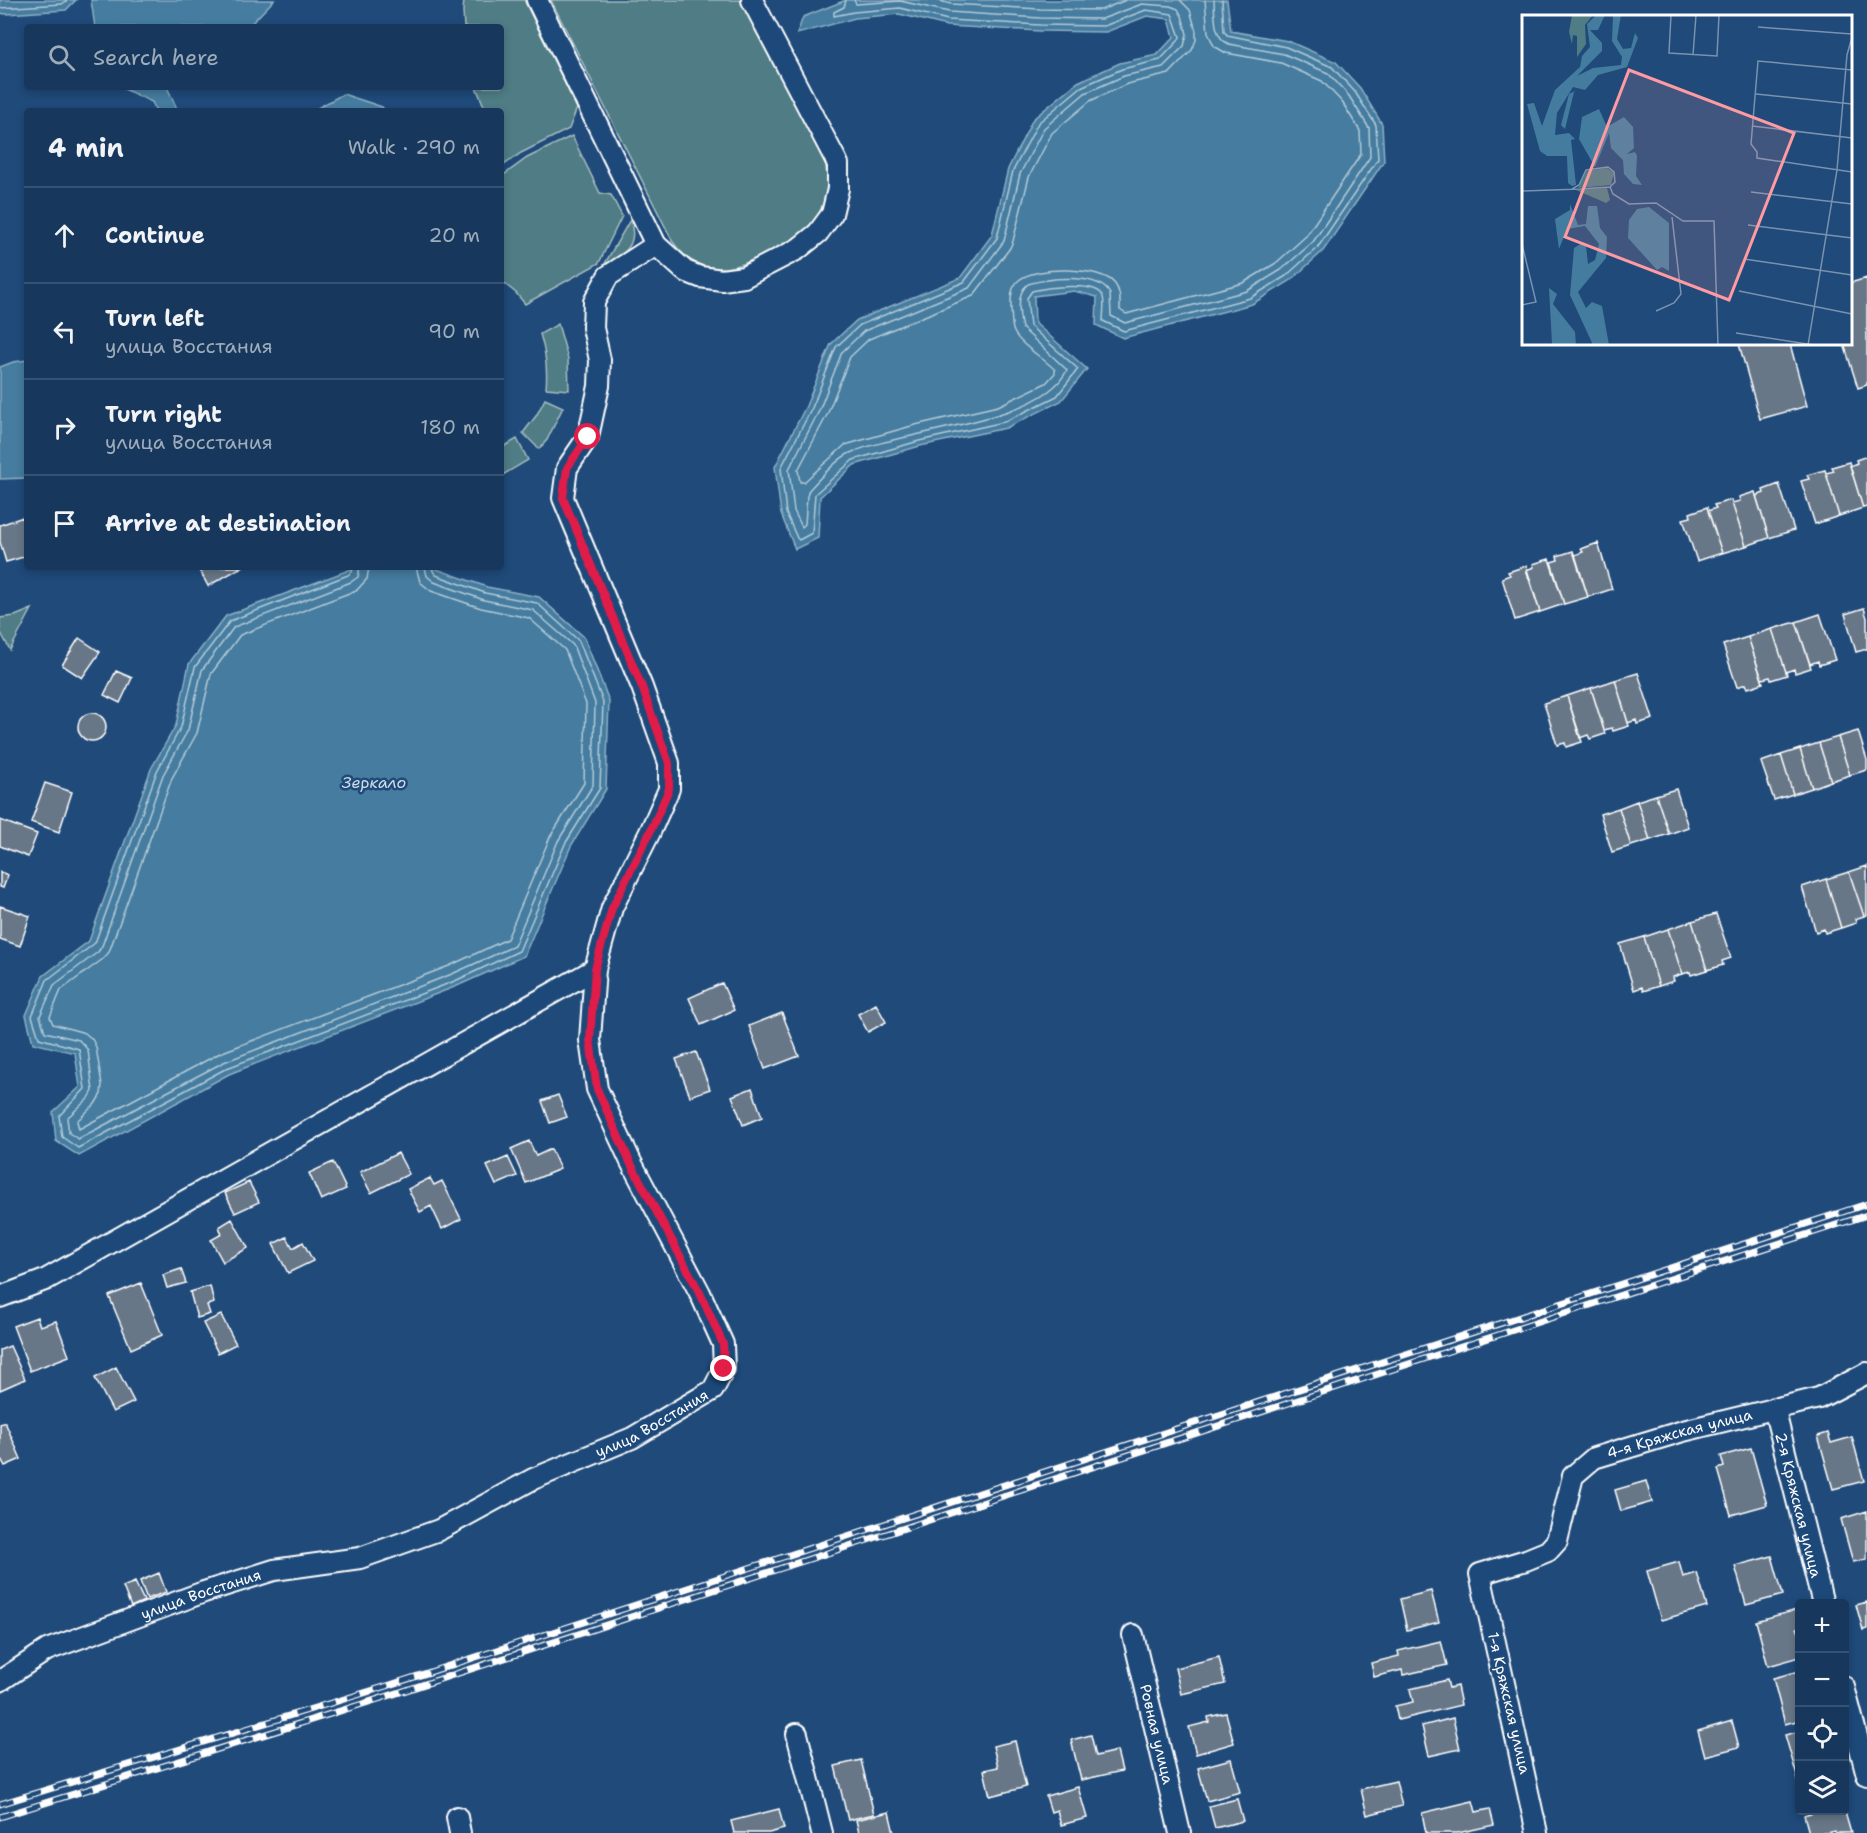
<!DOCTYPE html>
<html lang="en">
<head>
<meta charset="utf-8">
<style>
	:root { --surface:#17385c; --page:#244365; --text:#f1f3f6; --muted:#9eacbb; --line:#365272 }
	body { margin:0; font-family:"Shantell Sans",sans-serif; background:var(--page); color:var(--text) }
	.controls { position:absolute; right:18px; bottom:18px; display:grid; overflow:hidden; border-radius:6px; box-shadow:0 3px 9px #0003 }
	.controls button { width:54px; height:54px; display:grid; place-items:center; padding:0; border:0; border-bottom:2px solid var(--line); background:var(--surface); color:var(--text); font:30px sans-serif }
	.stop { position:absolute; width:18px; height:18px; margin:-14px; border:4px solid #e11d48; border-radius:50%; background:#fff }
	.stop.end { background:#e11d48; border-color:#fff; box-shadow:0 2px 6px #0008 }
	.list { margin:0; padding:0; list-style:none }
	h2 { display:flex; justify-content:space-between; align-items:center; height:78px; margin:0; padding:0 24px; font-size:26px }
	h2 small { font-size:20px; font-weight:400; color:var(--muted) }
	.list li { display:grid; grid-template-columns:39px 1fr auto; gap:18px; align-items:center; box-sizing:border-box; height:96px; padding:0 24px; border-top:2px solid var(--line) }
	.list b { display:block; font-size:22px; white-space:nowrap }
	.list p { margin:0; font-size:20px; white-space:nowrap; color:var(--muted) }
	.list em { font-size:20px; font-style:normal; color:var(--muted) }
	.icon { flex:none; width:33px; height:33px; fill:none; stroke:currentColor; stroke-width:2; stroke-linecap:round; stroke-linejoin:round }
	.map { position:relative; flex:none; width:1867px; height:1833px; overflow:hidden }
	.search { position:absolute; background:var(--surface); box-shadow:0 3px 9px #0003; left:24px; top:24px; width:480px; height:66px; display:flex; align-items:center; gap:15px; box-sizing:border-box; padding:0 21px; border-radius:6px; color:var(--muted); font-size:22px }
	.panel { position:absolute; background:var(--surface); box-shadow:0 3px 9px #0003; left:24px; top:108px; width:480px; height:462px; border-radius:6px }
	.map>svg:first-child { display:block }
</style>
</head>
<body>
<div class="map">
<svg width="1867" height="1833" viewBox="0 0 1867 1833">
	<rect width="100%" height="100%" fill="#1f4a7a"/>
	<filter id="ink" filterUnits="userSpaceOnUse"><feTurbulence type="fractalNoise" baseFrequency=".0167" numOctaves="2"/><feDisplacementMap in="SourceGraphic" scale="12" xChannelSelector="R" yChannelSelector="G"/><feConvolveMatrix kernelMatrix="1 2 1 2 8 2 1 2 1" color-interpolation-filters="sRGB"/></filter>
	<g filter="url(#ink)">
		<path fill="#4f7c85" stroke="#a7bec2" stroke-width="1.5" d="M464 0H524L577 108 569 129 521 153 501 167V111H486L476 87H501V27H464L463 11Z
			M551 0H742L824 156C828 175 829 193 820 211 810 230 794 239 775 249 740 269 700 282 673 242Z
			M572 136 600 193 611 195 622 216 599 263 525 304 516 293 501 281V177L527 158Z
			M630 220C639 244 625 255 604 265Z
			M558 324 568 359 569 390 546 388C548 368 546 353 540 334Z
			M545 399 563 407 547 440 539 449 523 433 536 416Z
			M517 439 528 460 501 476V448Z
			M32 609 10 650 0 631V618L15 616Z"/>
		<path fill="#447c9f" stroke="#8fb0c5" stroke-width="1.5" d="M0 0H76L66 10 6 14 0 13Z
			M91 0H274L248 27H95Z
			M846 0H1227L1231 31 1288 41 1336 62 1360 88 1382 124 1384 161 1323 251 1290 281 1252 304 1123 338 1096 325 1097 297 1074 291 1034 296 1035 323 1087 369 1061 401 1006 428 920 446 854 465 820 497 818 538 795 549 781 514 775 467 806 406 831 344 857 320 960 278 992 235 1008 169 1033 119 1078 82 1120 63 1157 55 1174 37 1169 19 1147 16 1106 32 1040 31 947 26 899 14 855 18 797 34 803 17Z
			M120 87H167L178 111H156L152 102Z
			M343 94 382 107 385 111H312Z
			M27 360V478L0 479V367L13 362Z
			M357 567H431L487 587 539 597 584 637 609 701 606 789 571 846 524 956 457 986 229 1074 79 1156 56 1141 53 1112 80 1087 75 1053 33 1043 26 1015 43 976 89 941 151 769 176 725 189 664 226 616Z"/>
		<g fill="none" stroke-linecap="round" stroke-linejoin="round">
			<path stroke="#b4cbd9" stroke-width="1.5" d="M846 0 844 7 834 12V16L854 12 900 8 948 20 1040 25 1104 26 1146 10 1172 14 1180 37 1178 41 1160 60 1122 69 1081 87 1038 123 1013 171 997 238 964 282 860 325 836 347 812 408 781 468 786 513 797 538 799 540 812 533 815 494 853 460 919 441 1004 422 1057 396 1078 369 1030 326 1027 298 1032 291C1044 288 1099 280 1103 297 1105 304 1103 314 1103 321L1124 331 1250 298 1286 276 1318 247 1378 159 1376 125 1355 92 1332 67 1286 47 1227 35 1224 31 1222 0
				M854 0 856 4 900 1 949 12 1040 18 1102 19 1142 4 1170 6 1178 9 1182 16 1187 34 1184 46 1163 67 1124 76 1085 93 1044 128 1020 174 1004 241 969 288 864 331 842 352 819 411 789 469 794 511 802 527 805 524 807 496 809 490C818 480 838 458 850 453 902 430 1043 423 1067 370L1022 328C1019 315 1016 293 1028 284 1048 278 1099 272 1110 294L1111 316 1125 323 1247 291 1281 270 1313 242 1370 157 1369 128 1349 96 1328 73 1284 54 1229 44C1213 38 1215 15 1214 0
				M936 0 951 4 1040 9 1101 10 1126 0
				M1180 0 1190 10 1196 31V40L1192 50 1169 74 1127 84 1090 101 1052 133 1029 177 1013 241 1010 248 973 296 869 339 850 357 827 415 798 470 800 482H804L845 445 915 425 998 406 1046 383 1055 373V370C1044 358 1021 346 1014 332 1011 326 1012 317 1011 310 1011 299 1010 288 1019 280 1035 266 1101 266 1115 284 1121 292 1120 301 1120 310L1126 314 1243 283 1276 263 1306 236 1361 154 1360 131 1342 102 1322 81 1281 63 1226 53 1214 46 1208 33 1205 0
				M0 8 62 4 68 0
				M353 567 352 572 348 575 230 621 195 667 181 727 157 771 95 943 47 980 32 1016 39 1038 79 1049 85 1089 59 1116 62 1137 78 1148 227 1068 455 981 519 951 565 844 600 788 603 702 579 641 537 603 485 593 436 575 433 571 432 567
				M360 567 358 577 351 582 234 627 202 670 188 730 163 775 102 946 98 952 54 985 40 1016 45 1032 79 1040 88 1050 93 1091 89 1098 67 1118 69 1133 78 1139 224 1062 452 974 514 946 558 841 593 785 595 703 573 645 533 610 484 600 434 582 427 576 425 567
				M369 567 367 579 357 590 240 635 211 674 197 733 172 778 109 952 103 959 61 990 50 1017 53 1024 85 1033 92 1039 96 1047 102 1085 101 1094 95 1104 77 1121 79 1129 220 1053 449 966 507 939 550 837 584 783 586 704 565 650 529 618 481 608 431 591 420 582 416 567"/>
		</g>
		<path fill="#677787" stroke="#fff" stroke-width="1.5" d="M1867 278V385L1858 388 1844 344H1850V283Z
			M1739 344H1790L1807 406 1760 419Z
			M1867 456V507L1863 508 1850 466 1857 463 1856 460Z
			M1849 462 1863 508 1839 516 1826 473 1834 471 1832 467Z
			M1825 470 1839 516 1815 524 1801 481 1809 479 1807 475Z
			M1779 484 1794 530 1769 538 1756 496 1764 493 1763 490Z
			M1755 492 1769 538 1746 546 1732 503 1740 501 1739 497Z
			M1731 500 1746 546 1722 553 1708 511 1716 508 1714 505Z
			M1707 507 1722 553 1697 561 1683 519 1691 517 1690 513Z
			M23 517 27 531V556L6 562 0 542V525Z
			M1598 543 1612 589 1588 597 1575 555 1583 552 1581 549Z
			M1573 551 1588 597 1564 604 1551 562 1558 560 1557 556Z
			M1549 559 1564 604 1540 612 1526 570 1534 567 1533 564Z
			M1526 566 1540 612 1515 620 1502 578 1510 575 1508 572Z
			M198 567H242L208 586Z
			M1864 608 1867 618V649L1856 652 1845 614Z
			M1820 614 1835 660 1819 665 1818 661 1810 664 1796 622Z
			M1796 622 1811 668 1795 673 1794 669 1786 672 1772 629Z
			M1772 629 1787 675 1771 680 1770 677 1762 679 1748 637Z
			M1748 637 1763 683 1748 688 1746 684 1737 687 1723 645Z
			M79 638 100 652 82 678 62 665Z
			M116 671 132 678 120 703 104 695Z
			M1638 673 1653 719 1637 724 1636 720 1628 723 1615 680Z
			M1615 680 1629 726 1613 731 1612 728 1604 730 1591 688Z
			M1591 688 1605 734 1590 739 1588 735 1580 738 1567 696Z
			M1567 696 1582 742 1566 747 1565 743 1557 745 1544 703Z
			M78 727a14 14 0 1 1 28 0a14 14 0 1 1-28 0Z
			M1858 731 1867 760V770L1850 775 1838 737Z
			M1838 737 1850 775 1831 781 1819 743Z
			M1819 743 1831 781 1812 788 1800 749Z
			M1800 749 1812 788 1793 794 1781 755Z
			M1781 755 1793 794 1774 800 1761 762Z
			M45 783 72 792 59 832 31 822Z
			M1676 789 1688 827 1669 834 1656 795Z
			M1656 795 1669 834 1650 840 1637 801Z
			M1637 801 1650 840 1631 846 1619 808Z
			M1619 808 1631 846 1612 852 1600 814Z
			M0 820 37 834 28 857 0 846Z
			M1867 866V915L1864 916 1849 872Z
			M0 872 8 875 3 888 0 887Z
			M1849 872 1864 916 1855 919 1856 923 1841 928 1826 879Z
			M1826 879 1841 928 1825 933 1824 929 1816 932 1802 887Z
			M0 906 30 916 20 946 0 939Z
			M1716 914 1731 958 1722 961 1723 965 1707 970 1692 921Z
			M1692 921 1707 970 1691 975 1690 972 1682 974 1668 929Z
			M1668 929 1682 974 1673 977 1674 981 1659 986 1644 937Z
			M1644 937 1659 986 1643 991 1642 987 1634 990 1620 944Z
			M722 983 734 1010 701 1025 689 998Z
			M876 1004 886 1022 868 1032 858 1014Z
			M782 1013 799 1056 765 1069 749 1026Z
			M696 1052 710 1089 690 1096 676 1059Z
			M752 1088 762 1117 743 1125 732 1096Z
			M558 1095 567 1117 550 1123 542 1101Z
			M529 1141 536 1156 551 1149 560 1169 526 1183 511 1149Z
			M398 1153 409 1174 371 1193 360 1172Z
			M508 1157 517 1176 496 1185 487 1166Z
			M333 1162 346 1189 321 1200 309 1173Z
			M430 1178 434 1185 442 1181 461 1219 442 1229 431 1206 420 1212 408 1189Z
			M249 1182 259 1202 235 1213 225 1193Z
			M232 1219 248 1248 223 1262 211 1240 222 1234 219 1227Z
			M287 1237 293 1248 303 1242 313 1261 288 1273 273 1244Z
			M181 1269 186 1283 167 1288 163 1275Z
			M141 1283 162 1335 131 1349 109 1296Z
			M210 1286 214 1303 207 1305 210 1314 197 1318 190 1292Z
			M221 1315 236 1344 218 1353 203 1323Z
			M37 1317 40 1326 56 1321 69 1356 30 1371 13 1326Z
			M10 1346 25 1379 0 1390V1350Z
			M116 1367 134 1402 113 1412 95 1378Z
			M5 1422 21 1459 5 1466 0 1457V1424Z
			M1828 1433 1831 1443 1852 1437 1864 1481 1833 1489 1818 1436Z
			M1751 1448 1767 1505 1731 1515 1718 1469 1724 1467 1721 1456Z
			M1646 1481 1652 1502 1621 1511 1615 1490Z
			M1867 1511V1559L1853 1562 1841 1519Z
			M1772 1556 1783 1595 1746 1605 1735 1566Z
			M1679 1562 1683 1577 1697 1573 1707 1607 1661 1620 1647 1571Z
			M159 1573 166 1592 147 1599 140 1581Z
			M135 1582 144 1601 131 1607 123 1587Z
			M1431 1591 1439 1622 1407 1630 1400 1599Z
			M1867 1602V1629L1863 1630 1856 1605Z
			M1800 1609V1627L1797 1628 1800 1635V1657L1768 1666 1756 1621Z
			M1441 1641 1447 1665 1403 1675 1402 1670 1374 1677 1371 1663 1399 1656 1398 1651Z
			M1219 1657 1225 1684 1181 1694 1175 1668Z
			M1800 1671V1720L1785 1724 1773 1678Z
			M1447 1680 1449 1688 1457 1686 1461 1705 1398 1720 1395 1706 1413 1702 1410 1689Z
			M1226 1713 1234 1743 1196 1754 1189 1727 1209 1722 1208 1717Z
			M1453 1718 1460 1749 1429 1756 1422 1726Z
			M1732 1721 1739 1747 1705 1756 1698 1731Z
			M1800 1731V1783H1799L1785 1735Z
			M1091 1735 1096 1756 1117 1751 1122 1771 1081 1780 1071 1740Z
			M1015 1741 1026 1787 990 1796 984 1770 998 1767 993 1746Z
			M1231 1759 1240 1792 1207 1801 1198 1768Z
			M861 1760 874 1814 848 1820 835 1766Z
			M1396 1781 1402 1806 1367 1815 1361 1789Z
			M1078 1787 1087 1818 1061 1825 1057 1810 1051 1812 1046 1796Z
			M1237 1799 1243 1821 1215 1828 1209 1806Z
			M1473 1801 1476 1812 1490 1809 1494 1825 1458 1833H1426L1422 1813Z
			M779 1809 784 1829 769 1833H734L731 1821Z
			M1844 1809 1851 1833H1835L1834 1831 1826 1833H1809L1804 1815 1821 1810H1844Z
			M889 1812 894 1833H859L856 1820Z"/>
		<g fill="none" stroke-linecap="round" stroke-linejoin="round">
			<defs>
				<g id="minor">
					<path d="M537 0 656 245 685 271 700 277 722 280 744 277 798 249 818 233 832 214 838 189V164L752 0"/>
					<path d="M0 1297 45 1280 595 969"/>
					<path id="s1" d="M1774 1408 1823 1604"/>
					<path id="s2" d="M1133 1635 1180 1833"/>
					<path id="s3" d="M0 1681 47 1650 204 1592 274 1570 360 1558 439 1530 533 1479 632 1438 713 1390 724 1369 723 1344 700 1293 631 1162 597 1089 590 1040 595 969 612 908 650 832 669 789V763L642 687 563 498 567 468 588 437 599 386 600 360 593 328 594 302 608 276 656 245"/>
					<path d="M1844 1687 1867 1775"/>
					<path d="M797 1734 822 1833"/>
					<path d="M457 1817 460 1833"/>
					<path id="s4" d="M1537 1833 1480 1574 1526 1560 1548 1551 1557 1541 1573 1476 1594 1458 1683 1431 1819 1398 1867 1373"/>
				</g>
			</defs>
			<use href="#minor" stroke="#fff" stroke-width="24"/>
			<use href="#minor" stroke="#1f4a7a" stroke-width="20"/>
			<defs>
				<path id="rail" d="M0 1804 387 1686 1867 1204
					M0 1817 388 1696 1867 1215"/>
			</defs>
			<use href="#rail" stroke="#fff" stroke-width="7"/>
			<use href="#rail" stroke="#1f4a7a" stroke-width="4.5" stroke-dasharray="14" stroke-linecap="butt"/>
		</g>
	</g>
	<g fill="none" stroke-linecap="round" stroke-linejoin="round" filter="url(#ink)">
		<path stroke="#e11d48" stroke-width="8" d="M588 437 567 468 563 498 642 687 669 763V789L650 832 612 908 595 969 590 1040 597 1089 630 1162 700 1293 723 1344 724 1369"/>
	</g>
	<g text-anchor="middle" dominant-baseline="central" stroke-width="5" stroke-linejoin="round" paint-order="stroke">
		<g font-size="15" fill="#fff" stroke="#1f4a7a">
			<text stroke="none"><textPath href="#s3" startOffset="706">улица Восстания</textPath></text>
			<text stroke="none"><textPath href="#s4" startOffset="534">4-я Кряжская улица</textPath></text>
			<text stroke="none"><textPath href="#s1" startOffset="100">2-я Кряжская улица</textPath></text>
			<text stroke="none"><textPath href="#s3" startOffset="220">улица Восстания</textPath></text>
			<text transform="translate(1509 1703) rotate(77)">1-я Кряжская улица</text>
			<text stroke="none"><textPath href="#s2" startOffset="102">Ровная улица</textPath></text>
		</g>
		<g font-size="16" font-style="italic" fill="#d0dee7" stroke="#1f4a7a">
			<text x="374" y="782">Зеркало</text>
		</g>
	</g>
	<g transform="translate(1522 15)">
		<rect width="330" height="330" fill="#1f4a7a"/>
		<path d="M50 0H71L63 10 64 29 55 42V21L51 20 50 29 47 17ZM85 153 92 158 89 170 56 173 64 156ZM85 173 88 185 84 188 54 175Z" fill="#4f7c85"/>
		<path d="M74 0H83L76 15H68L80 28V36L55 61 71 53 99 50 100 42 90 26 91 0H99L95 24 101 34 109 33 113 18 116 23 105 52 76 60 63 75 51 72 35 98 33 120 47 118 53 124 49 125 54 170 50 171 46 168 45 141H25L18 136 5 89 12 88 20 111 33 75 58 52 60 41 68 32 65 9ZM55 75 52 77 43 114 39 110 47 79ZM77 94 85 112 102 102 111 112 112 133 105 139 113 137 115 141 114 161 120 170 111 169 102 159 101 145 89 133 87 118 73 152 57 124 60 102ZM48 189 56 210 64 209 66 191H75L78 213 85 222 84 243 56 277 64 293 70 287 80 291 87 330H71L48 280 52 233 60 228 64 231 66 249 73 245 77 229 63 211 45 214 37 234 33 204 48 195ZM127 192 147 208V256L140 252 135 255 106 223 107 205 115 194ZM27 273 35 279 31 289 53 317 54 330 30 329Z" fill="#447c9f"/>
		<path fill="none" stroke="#7992af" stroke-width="1.5" d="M149 0 147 38 195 41 197 0M236 12 330 19M171 40 174 0M330 55 236 46 229 129 235 137V143L330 157M234 79 330 89M230 111 330 123M88 172 91 179 107 189 134 188 161 206H192L196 330M0 176 58 174 88 172 93 167 92 157 86 152 64 155 57 170 50 174M229 177 330 189M226 210 330 223M0 229 14 287 0 290M222 244 330 260M217 276 330 299M134 296 152 288 159 279 150 202M214 318 292 330M286 330 315 155 325 40 330 22"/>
		<path fill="#ff9aa2" fill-opacity="0.15" stroke="#ff9aa2" stroke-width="3" d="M107 55 272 118 207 285 43 222Z"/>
		<rect width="330" height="330" fill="none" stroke="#fff" stroke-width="3"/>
	</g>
</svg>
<div class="controls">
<button>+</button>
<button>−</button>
<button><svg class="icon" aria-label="locate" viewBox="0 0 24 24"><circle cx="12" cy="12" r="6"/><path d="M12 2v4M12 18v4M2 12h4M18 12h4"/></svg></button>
<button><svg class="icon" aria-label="layers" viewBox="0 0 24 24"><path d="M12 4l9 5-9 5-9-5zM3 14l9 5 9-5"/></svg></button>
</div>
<div class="stop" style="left:588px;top:437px"></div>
<div class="stop end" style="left:724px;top:1369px"></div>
<div class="search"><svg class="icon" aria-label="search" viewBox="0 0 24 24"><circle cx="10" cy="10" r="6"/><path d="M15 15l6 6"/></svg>Search here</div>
<section class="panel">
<h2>4 min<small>Walk · 290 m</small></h2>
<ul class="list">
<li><svg class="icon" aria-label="ahead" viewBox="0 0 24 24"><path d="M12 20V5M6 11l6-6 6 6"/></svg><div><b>Continue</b></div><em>20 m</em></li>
<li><svg class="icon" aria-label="left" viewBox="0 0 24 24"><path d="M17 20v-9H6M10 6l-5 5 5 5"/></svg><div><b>Turn left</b><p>улица Восстания</p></div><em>90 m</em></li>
<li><svg class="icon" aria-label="right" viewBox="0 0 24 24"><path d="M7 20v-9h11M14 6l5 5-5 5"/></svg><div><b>Turn right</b><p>улица Восстания</p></div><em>180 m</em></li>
<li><svg class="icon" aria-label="arrive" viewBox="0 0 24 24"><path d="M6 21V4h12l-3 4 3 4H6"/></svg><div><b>Arrive at destination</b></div></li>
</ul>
</section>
</div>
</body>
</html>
